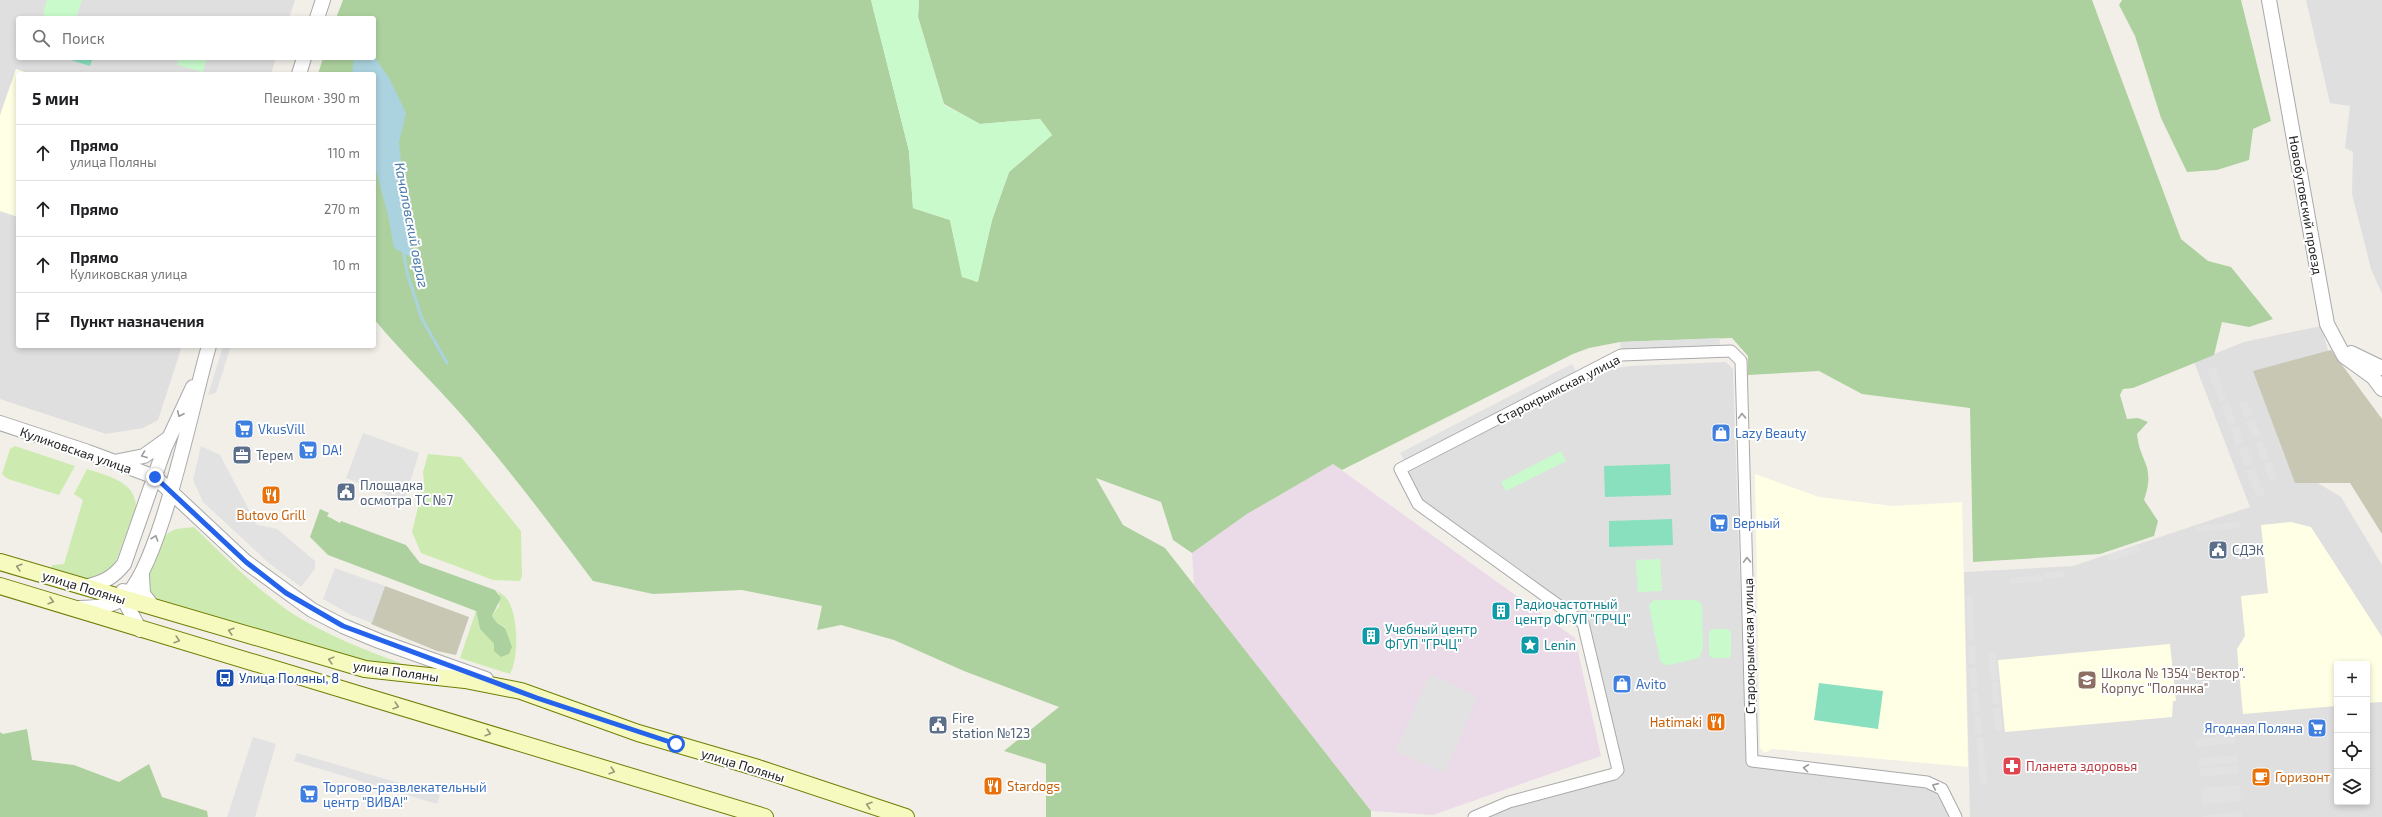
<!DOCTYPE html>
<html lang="ru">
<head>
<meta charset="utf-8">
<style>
	:root { --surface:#fff; --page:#f6f6f6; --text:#202124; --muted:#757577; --line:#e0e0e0 }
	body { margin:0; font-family:"Exo 2",sans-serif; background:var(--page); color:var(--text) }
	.controls { position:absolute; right:12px; bottom:12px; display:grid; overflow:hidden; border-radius:4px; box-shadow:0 2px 6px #0003 }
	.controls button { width:36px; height:36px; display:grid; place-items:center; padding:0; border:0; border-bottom:1px solid var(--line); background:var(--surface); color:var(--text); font:20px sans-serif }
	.stop { position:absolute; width:12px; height:12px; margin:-9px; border:3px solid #2563eb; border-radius:50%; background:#fff }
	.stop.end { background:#2563eb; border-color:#fff; box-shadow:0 1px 4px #0008 }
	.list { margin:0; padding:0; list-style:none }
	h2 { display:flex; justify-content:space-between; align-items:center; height:52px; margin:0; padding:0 16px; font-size:17px }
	h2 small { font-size:13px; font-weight:400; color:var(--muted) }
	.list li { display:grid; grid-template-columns:26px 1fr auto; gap:12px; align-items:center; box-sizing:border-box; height:56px; padding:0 16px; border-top:1px solid var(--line) }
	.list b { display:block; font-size:15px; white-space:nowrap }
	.list p { margin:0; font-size:13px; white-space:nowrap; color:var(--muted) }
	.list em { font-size:13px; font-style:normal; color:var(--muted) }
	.icon { flex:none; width:22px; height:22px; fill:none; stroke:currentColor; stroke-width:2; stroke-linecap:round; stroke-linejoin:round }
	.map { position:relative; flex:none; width:2382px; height:817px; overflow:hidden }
	.search { position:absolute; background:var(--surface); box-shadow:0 2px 6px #0003; left:16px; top:16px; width:360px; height:44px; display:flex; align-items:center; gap:10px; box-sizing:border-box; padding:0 14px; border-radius:4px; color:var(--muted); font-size:15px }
	.panel { position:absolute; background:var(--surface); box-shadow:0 2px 6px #0003; left:16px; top:72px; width:360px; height:276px; border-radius:4px }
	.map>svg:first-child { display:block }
</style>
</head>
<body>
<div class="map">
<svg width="2382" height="817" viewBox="0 0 2382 817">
	<rect width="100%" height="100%" fill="#f2efe9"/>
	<path fill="#e0dfdf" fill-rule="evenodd" d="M0 0H295L289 18H18V58H276L271 74H18V346H182L158 420 143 428 106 434 0 399Z
		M2306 0H2382V294L2371 269 2352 194 2353 152 2345 148 2350 106 2330 103Z
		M2321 326 2329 354 2308 477 2341 497 2382 565V817H1970L1964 572 2073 566 2250 507 2194 362 2244 342ZM2337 664H2367V802H2337Z
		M1726 362 1733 369 1746 763 1929 788 1938 794 1948 810V817H1480L1484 814 1620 775 1585 621 1424 506 1410 479 1409 472 1605 370 1630 366Z"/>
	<path fill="#ebdbe8" d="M1333 464 1575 638 1601 756 1433 815 1371 811 1194 585 1192 553 1247 514Z"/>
	<path fill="#ffffe5" d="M16 69 31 74H18V217L0 211V115Z
		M1755 474 1819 497 1893 506 1962 502 1968 767 1772 749 1765 753 1760 748Z
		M2291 522 2311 527 2382 637V702L2367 703V664H2337V706L2243 714 2237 649 2245 636 2241 596 2268 593 2261 525Z
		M2170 644 2176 701H2173L2172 717 2005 732 1998 660Z"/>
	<path fill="#c7c7b4" d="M2331 350 2382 419V534L2350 483H2295L2253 371Z
		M385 586 469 617 456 655 437 651 371 624Z"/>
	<path fill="#cdebb0" d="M15 446 75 466 59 495 8 479 2 474 10 449Z
		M428 454 461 457 521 531 522 576 520 581 493 580 421 553 412 532 424 482 423 472Z
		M87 469C108 476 135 481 136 507L113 569 90 581 51 570 52 565 64 564 83 500 74 494Z
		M194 527C225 557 255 588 290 612 327 636 370 652 411 667H376L163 604 148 595 146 578 161 541 168 533 176 529Z
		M495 590C501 593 506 596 509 602 518 619 519 657 510 674L460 658 476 611 480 629 494 644 506 628 497 623 492 616 499 606V593Z"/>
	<path fill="#add19e" d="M343 0H871L909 151 913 208 950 220 962 276 977 282 992 220 1009 172 1052 135 1040 119 980 124 944 104 918 17 919 0H2092L2181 239 2208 261 2231 267 2273 319 2249 327 2222 322 2214 355 2133 388 2123 389 2120 395 2127 419 2138 418 2148 422 2137 434C2140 464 2156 464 2144 500L2158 521 2154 536 2100 554 1973 562 1970 408 1862 394 1819 371 1748 375V356L1732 338 1620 342 1589 348 1573 354 1342 470 1333 464 1247 514 1192 553 1173 540 1161 502 1096 478 1123 525 1165 548 1371 811V817H1046V764L1004 751 1059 707 964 671 894 640 841 625 817 630 822 606 742 590 653 594 593 581C550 524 507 466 460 413 432 381 401 352 374 319V74H318L323 58H374V18H336Z
		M2122 0H2241L2271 121 2253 129 2249 160 2217 170 2187 172 2161 118 2135 36 2119 5Z
		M320 509 329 513 327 516 340 523 341 521 406 545 420 563 495 590 501 598 492 616 497 623 505 628 512 647 509 654 501 657 494 651V644L480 629 476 611 328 555 310 537Z
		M27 729 32 760 74 765 119 782 149 764 162 797 207 811 208 817H0V732L3 734Z"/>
	<path fill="#c8facc" d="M47 0H82L76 18H53L43 15Z
		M871 0H919L918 17 944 105 980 124 1040 119 1052 135 1009 172 992 220 978 282 962 277 950 220 913 208 909 151Z
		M179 58H207L203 72 177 65Z
		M1561 451 1566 461 1506 491 1501 482Z
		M1660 559 1662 591 1638 592 1636 560Z
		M1657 600H1693L1698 601 1702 605 1703 648 1699 658 1669 665H1665L1660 661 1649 606 1652 601Z
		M1713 629H1727L1731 632V655L1729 658H1712L1709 655V632Z"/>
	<path fill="#88e0be" d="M64 58H93L90 66Z
		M1670 464 1671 495 1605 497 1604 466Z
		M1672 519 1673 545 1609 547V521Z
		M1819 683 1883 691 1878 729 1814 720Z"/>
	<path fill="#e2e2e2" d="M1720 338 1719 352 1621 355 1620 342Z
		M223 346H231L216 393 208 395Z
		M1572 364 1579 377 1407 465 1400 453Z
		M2215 367 2227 399 2220 402 2207 370Z
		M2247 401 2253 415 2245 418 2239 403Z
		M2229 403 2236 422 2229 425 2221 406Z
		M2254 419 2261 435 2253 438 2246 422Z
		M2238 426 2244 442 2236 445 2230 428Z
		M363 433 419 453 404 502 346 478Z
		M2262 440 2269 458 2262 461 2255 443Z
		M201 446 220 455 257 525 277 529 315 561V569L301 587 270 564 203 502 193 480Z
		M2246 446 2253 464 2245 467 2238 449Z
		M2271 461 2277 479 2270 482 2263 464Z
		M2254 468 2265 495 2257 498 2246 471Z
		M2239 522 2240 528 2196 532V526Z
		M2138 545 2140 551 2109 562 2107 556Z
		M335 568 385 586 372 623 349 614 323 599Z
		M2064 571 2065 577 2045 579 2044 573Z
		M2043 575V581L2011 584 2010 578Z
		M1966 596H1973L1975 640 1968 641Z
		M1968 645H1975L1976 664H1969Z
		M1995 651 1998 679 1991 680 1988 652Z
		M1969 668H1976L1978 687 1971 688Z
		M1430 674 1478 697 1444 773 1395 751Z
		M1991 682H1998L2000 704H1993Z
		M1978 691 1980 711H1973L1971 691Z
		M1993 708H2000L2002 730H1995Z
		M1980 714 1982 734H1975L1974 715Z
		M2235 735 2236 743 2197 747 2196 739Z
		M253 737 276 744 255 817H227Z
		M1983 737 1987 784H1980L1976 738Z
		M297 753 440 795 437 804 294 761Z
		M2237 755 2238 763 2199 766 2198 758Z
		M2238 765 2239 773 2200 777 2199 769Z
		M2240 785 2241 801 2202 804 2201 788Z
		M2242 812V817H2203V815Z"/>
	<path fill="#aad3df" d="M374 56 389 78 406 113 399 142 403 181 410 220 412 258 394 248 388 215 374 163V74H352L354 58H374Z"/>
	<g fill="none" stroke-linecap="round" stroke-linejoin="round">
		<path stroke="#aad3df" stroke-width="3" d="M403 250 408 276 422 319 447 363"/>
		<defs>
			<path id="minor" d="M1474 817 1509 802 1614 774 1618 770 1583 623 1418 504 1400 469 1621 355 1731 351 1741 361 1752 761 1927 782 1942 789 1956 817"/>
			<path id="tertiary" d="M2269 0 2327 324 2344 356 2373 377 2382 389
				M317 18 323 0
				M299 74 304 58
				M2351 353 2382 368
				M0 423 88 452 155 477 246 562 312 610 343 626 379 641 486 679
				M114 462 144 456 169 438
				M142 575 143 594 154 608
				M84 587C102 583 112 579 124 564L165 447 193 387
				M123 591V598L140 630
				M79 608C92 608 112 606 123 598 160 572 194 395 209 346"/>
			<path id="secondary" d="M0 562 365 669 465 680 521 691 638 733 758 768 906 817
				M0 586 765 817"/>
		</defs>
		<use href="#minor" stroke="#a9a9a9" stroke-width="13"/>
		<use href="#tertiary" stroke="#a9a9a9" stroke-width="16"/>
		<use href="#secondary" stroke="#707d05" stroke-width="18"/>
		<use href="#minor" stroke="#fff" stroke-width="11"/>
		<use href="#tertiary" stroke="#fff" stroke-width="14"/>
		<use href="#secondary" stroke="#f7fabf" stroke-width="16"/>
	</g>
	<defs><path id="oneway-chevron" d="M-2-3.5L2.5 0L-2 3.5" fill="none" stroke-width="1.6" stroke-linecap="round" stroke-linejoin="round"/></defs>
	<g stroke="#9c9c9c">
		<use href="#oneway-chevron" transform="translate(180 414) rotate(115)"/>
		<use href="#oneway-chevron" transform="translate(1742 416) rotate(-92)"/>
		<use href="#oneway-chevron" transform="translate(144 455) rotate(159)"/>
		<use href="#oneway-chevron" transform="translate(155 538) rotate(-71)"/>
		<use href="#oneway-chevron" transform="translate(1747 560) rotate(-92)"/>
		<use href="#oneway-chevron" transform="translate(1806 768) rotate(-173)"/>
		<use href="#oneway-chevron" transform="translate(1935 786) rotate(-156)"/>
	</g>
	<g stroke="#979978">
		<use href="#oneway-chevron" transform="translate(19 567) rotate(-163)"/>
		<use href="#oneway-chevron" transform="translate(51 601) rotate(16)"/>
		<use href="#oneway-chevron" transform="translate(231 631) rotate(-163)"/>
		<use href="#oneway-chevron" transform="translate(177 640) rotate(17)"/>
		<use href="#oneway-chevron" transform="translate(331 660) rotate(-165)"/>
		<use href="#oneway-chevron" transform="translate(396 706) rotate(17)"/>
		<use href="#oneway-chevron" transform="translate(488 733) rotate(17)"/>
		<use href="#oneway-chevron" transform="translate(612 771) rotate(17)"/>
		<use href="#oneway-chevron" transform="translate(869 805) rotate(-162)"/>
	</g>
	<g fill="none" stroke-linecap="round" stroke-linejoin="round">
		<path stroke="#2563eb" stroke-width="5" d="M155 477 246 562 286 593 343 626 537 698 676 744"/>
	</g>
	<defs>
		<symbol id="supermarket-square" viewBox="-11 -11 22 22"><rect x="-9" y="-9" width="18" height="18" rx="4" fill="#3f7fe0" stroke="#fff"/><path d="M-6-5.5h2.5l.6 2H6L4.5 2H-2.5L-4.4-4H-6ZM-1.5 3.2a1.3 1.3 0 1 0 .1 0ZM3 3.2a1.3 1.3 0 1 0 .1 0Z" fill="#fff"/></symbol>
		<symbol id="shop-square" viewBox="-11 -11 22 22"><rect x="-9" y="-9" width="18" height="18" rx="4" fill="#3f7fe0" stroke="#fff"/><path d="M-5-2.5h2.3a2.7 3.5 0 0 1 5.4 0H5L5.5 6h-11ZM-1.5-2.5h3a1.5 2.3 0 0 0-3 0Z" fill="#fff"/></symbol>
		<symbol id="office-square" viewBox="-11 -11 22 22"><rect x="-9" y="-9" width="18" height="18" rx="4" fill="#5c6f8a" stroke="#fff"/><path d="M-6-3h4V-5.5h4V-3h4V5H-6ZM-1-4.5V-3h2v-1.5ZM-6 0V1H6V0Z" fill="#fff"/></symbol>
		<symbol id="civic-square" viewBox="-11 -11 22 22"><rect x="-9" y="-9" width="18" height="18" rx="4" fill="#5c6f8a" stroke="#fff"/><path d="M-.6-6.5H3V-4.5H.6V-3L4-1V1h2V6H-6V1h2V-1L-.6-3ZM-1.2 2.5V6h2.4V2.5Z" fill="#fff"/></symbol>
		<symbol id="restaurant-square" viewBox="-11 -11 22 22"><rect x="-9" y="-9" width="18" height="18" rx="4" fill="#e8710a" stroke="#fff"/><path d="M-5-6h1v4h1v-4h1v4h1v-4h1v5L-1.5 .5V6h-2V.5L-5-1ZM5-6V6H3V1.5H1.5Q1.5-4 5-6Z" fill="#fff"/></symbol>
		<symbol id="building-square" viewBox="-11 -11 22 22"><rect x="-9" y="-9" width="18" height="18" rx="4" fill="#0f9aa8" stroke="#fff"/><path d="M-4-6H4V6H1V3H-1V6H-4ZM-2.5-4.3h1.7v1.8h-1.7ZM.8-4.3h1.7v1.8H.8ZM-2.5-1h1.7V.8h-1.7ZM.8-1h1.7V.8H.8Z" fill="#fff"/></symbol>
		<symbol id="sight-square" viewBox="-11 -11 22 22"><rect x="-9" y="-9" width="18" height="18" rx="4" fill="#0f9aa8" stroke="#fff"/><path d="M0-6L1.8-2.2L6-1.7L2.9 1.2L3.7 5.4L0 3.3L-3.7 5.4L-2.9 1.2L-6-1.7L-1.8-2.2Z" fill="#fff"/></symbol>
		<symbol id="bus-square" viewBox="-11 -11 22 22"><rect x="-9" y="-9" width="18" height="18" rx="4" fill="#1a4fb4" stroke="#fff"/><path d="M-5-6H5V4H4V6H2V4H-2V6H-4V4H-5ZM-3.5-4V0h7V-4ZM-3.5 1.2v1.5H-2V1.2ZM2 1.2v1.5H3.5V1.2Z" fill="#fff"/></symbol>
		<symbol id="school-square" viewBox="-11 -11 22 22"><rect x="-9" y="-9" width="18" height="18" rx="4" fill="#8d6e63" stroke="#fff"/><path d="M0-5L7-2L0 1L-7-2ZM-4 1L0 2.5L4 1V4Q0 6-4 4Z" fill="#fff"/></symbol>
		<symbol id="pharmacy-square" viewBox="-11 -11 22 22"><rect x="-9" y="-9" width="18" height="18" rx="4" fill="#e0444e" stroke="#fff"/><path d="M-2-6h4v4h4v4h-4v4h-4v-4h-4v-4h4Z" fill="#fff"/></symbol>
		<symbol id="cafe-square" viewBox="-11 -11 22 22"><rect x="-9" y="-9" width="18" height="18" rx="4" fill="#e8710a" stroke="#fff"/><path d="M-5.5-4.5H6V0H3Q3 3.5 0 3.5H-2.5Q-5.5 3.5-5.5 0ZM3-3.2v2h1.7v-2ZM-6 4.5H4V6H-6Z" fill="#fff"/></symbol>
	</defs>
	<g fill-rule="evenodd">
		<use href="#supermarket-square" x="233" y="418" width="22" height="22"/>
		<use href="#shop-square" x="1710" y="422" width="22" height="22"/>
		<use href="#supermarket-square" x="297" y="439" width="22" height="22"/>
		<use href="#office-square" x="231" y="444" width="22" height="22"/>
		<use href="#civic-square" x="335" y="481" width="22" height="22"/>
		<use href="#restaurant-square" x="260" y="484" width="22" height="22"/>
		<use href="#supermarket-square" x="1708" y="512" width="22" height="22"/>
		<use href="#civic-square" x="2207" y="539" width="22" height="22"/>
		<use href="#building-square" x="1490" y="600" width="22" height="22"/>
		<use href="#building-square" x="1360" y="625" width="22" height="22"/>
		<use href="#sight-square" x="1519" y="634" width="22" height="22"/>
		<use href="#bus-square" x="214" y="667" width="22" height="22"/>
		<use href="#school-square" x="2076" y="669" width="22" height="22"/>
		<use href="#shop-square" x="1611" y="673" width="22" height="22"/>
		<use href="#restaurant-square" x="1705" y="711" width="22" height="22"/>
		<use href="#civic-square" x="927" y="714" width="22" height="22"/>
		<use href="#supermarket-square" x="2306" y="717" width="22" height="22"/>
		<use href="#pharmacy-square" x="2001" y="755" width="22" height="22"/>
		<use href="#cafe-square" x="2250" y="766" width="22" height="22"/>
		<use href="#restaurant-square" x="982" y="775" width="22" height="22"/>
		<use href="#supermarket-square" x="298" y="783" width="22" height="22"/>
	</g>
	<g text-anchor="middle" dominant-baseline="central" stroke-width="4" stroke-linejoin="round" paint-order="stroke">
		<g font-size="13" fill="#222" stroke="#fff">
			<text transform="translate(2306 205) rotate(80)">Новобутовский проезд</text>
			<text transform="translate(1558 389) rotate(-27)">Старокрымская улица</text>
			<text transform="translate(76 450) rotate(19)">Куликовская улица</text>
			<text transform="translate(84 587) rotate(17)">улица Поляны</text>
			<text transform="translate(1749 646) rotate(-91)">Старокрымская улица</text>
			<text transform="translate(396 671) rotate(8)">улица Поляны</text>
			<text transform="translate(743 765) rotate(17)">улица Поляны</text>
		</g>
		<g font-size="13" fill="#366cbe" stroke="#fff" text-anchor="start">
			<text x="258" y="429">VkusVill</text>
			<text x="1735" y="433">Lazy Beauty</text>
			<text x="322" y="450">DA!</text>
			<text x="1733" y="523">Верный</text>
			<text x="1636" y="684">Avito</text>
			<text x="2303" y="728" text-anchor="end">Ягодная Поляна</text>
			<text x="323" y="787">Торгово-развлекательный<tspan x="323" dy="15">центр "ВИВА!"</tspan></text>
		</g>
		<g font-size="13" fill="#4e5e75" stroke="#fff" text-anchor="start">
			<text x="256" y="455">Терем</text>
			<text x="360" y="485">Площадка<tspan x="360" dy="15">осмотра ТС №7</tspan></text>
			<text x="2232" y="550">СДЭК</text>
			<text x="952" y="718">Fire<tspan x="952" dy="15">station №123</tspan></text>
		</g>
		<g font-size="13" fill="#c56008" stroke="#fff" text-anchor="start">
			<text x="271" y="515" text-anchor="middle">Butovo Grill</text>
			<text x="1702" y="722" text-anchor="end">Hatimaki</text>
			<text x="2275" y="777">Горизонт</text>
			<text x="1007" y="786">Stardogs</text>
		</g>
		<g font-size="13" fill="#0d838f" stroke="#fff" text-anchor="start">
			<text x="1515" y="604">Радиочастотный<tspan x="1515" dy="15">центр ФГУП "ГРЧЦ"</tspan></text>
			<text x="1385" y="629">Учебный центр<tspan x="1385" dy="15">ФГУП "ГРЧЦ"</tspan></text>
			<text x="1544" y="645">Lenin</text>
		</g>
		<g font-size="13" fill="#785e54" stroke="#fff" text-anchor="start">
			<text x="2101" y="673">Школа № 1354 "Вектор".<tspan x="2101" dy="15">Корпус "Полянка"</tspan></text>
		</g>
		<g font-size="13" fill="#164399" stroke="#fff" text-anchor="start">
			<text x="239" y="678">Улица Поляны, 8</text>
		</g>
		<g font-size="13" fill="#be3a42" stroke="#fff" text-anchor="start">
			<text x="2026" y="766">Планета здоровья</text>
		</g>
		<g font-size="14" font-style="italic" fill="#4a7aab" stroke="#fff">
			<text transform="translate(412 225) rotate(79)">Качаловский овраг</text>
		</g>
	</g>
</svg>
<div class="controls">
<button>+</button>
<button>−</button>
<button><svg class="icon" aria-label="locate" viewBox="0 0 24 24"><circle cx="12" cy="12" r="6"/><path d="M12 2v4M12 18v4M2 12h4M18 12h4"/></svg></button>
<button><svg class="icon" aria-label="layers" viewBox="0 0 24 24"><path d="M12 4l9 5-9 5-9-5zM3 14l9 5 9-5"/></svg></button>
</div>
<div class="stop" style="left:676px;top:744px"></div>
<div class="stop end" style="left:155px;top:477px"></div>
<div class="search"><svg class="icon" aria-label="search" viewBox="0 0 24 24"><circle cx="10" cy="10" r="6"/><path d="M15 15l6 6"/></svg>Поиск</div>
<section class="panel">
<h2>5 мин<small>Пешком · 390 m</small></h2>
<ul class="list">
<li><svg class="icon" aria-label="ahead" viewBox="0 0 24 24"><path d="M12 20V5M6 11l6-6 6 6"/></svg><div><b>Прямо</b><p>улица Поляны</p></div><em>110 m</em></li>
<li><svg class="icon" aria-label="ahead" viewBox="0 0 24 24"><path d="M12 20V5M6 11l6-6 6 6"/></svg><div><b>Прямо</b></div><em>270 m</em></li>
<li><svg class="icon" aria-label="ahead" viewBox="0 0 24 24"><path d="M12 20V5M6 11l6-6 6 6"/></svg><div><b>Прямо</b><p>Куликовская улица</p></div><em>10 m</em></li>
<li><svg class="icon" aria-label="arrive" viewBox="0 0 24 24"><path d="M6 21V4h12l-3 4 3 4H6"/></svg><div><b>Пункт назначения</b></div></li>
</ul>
</section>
</div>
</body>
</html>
